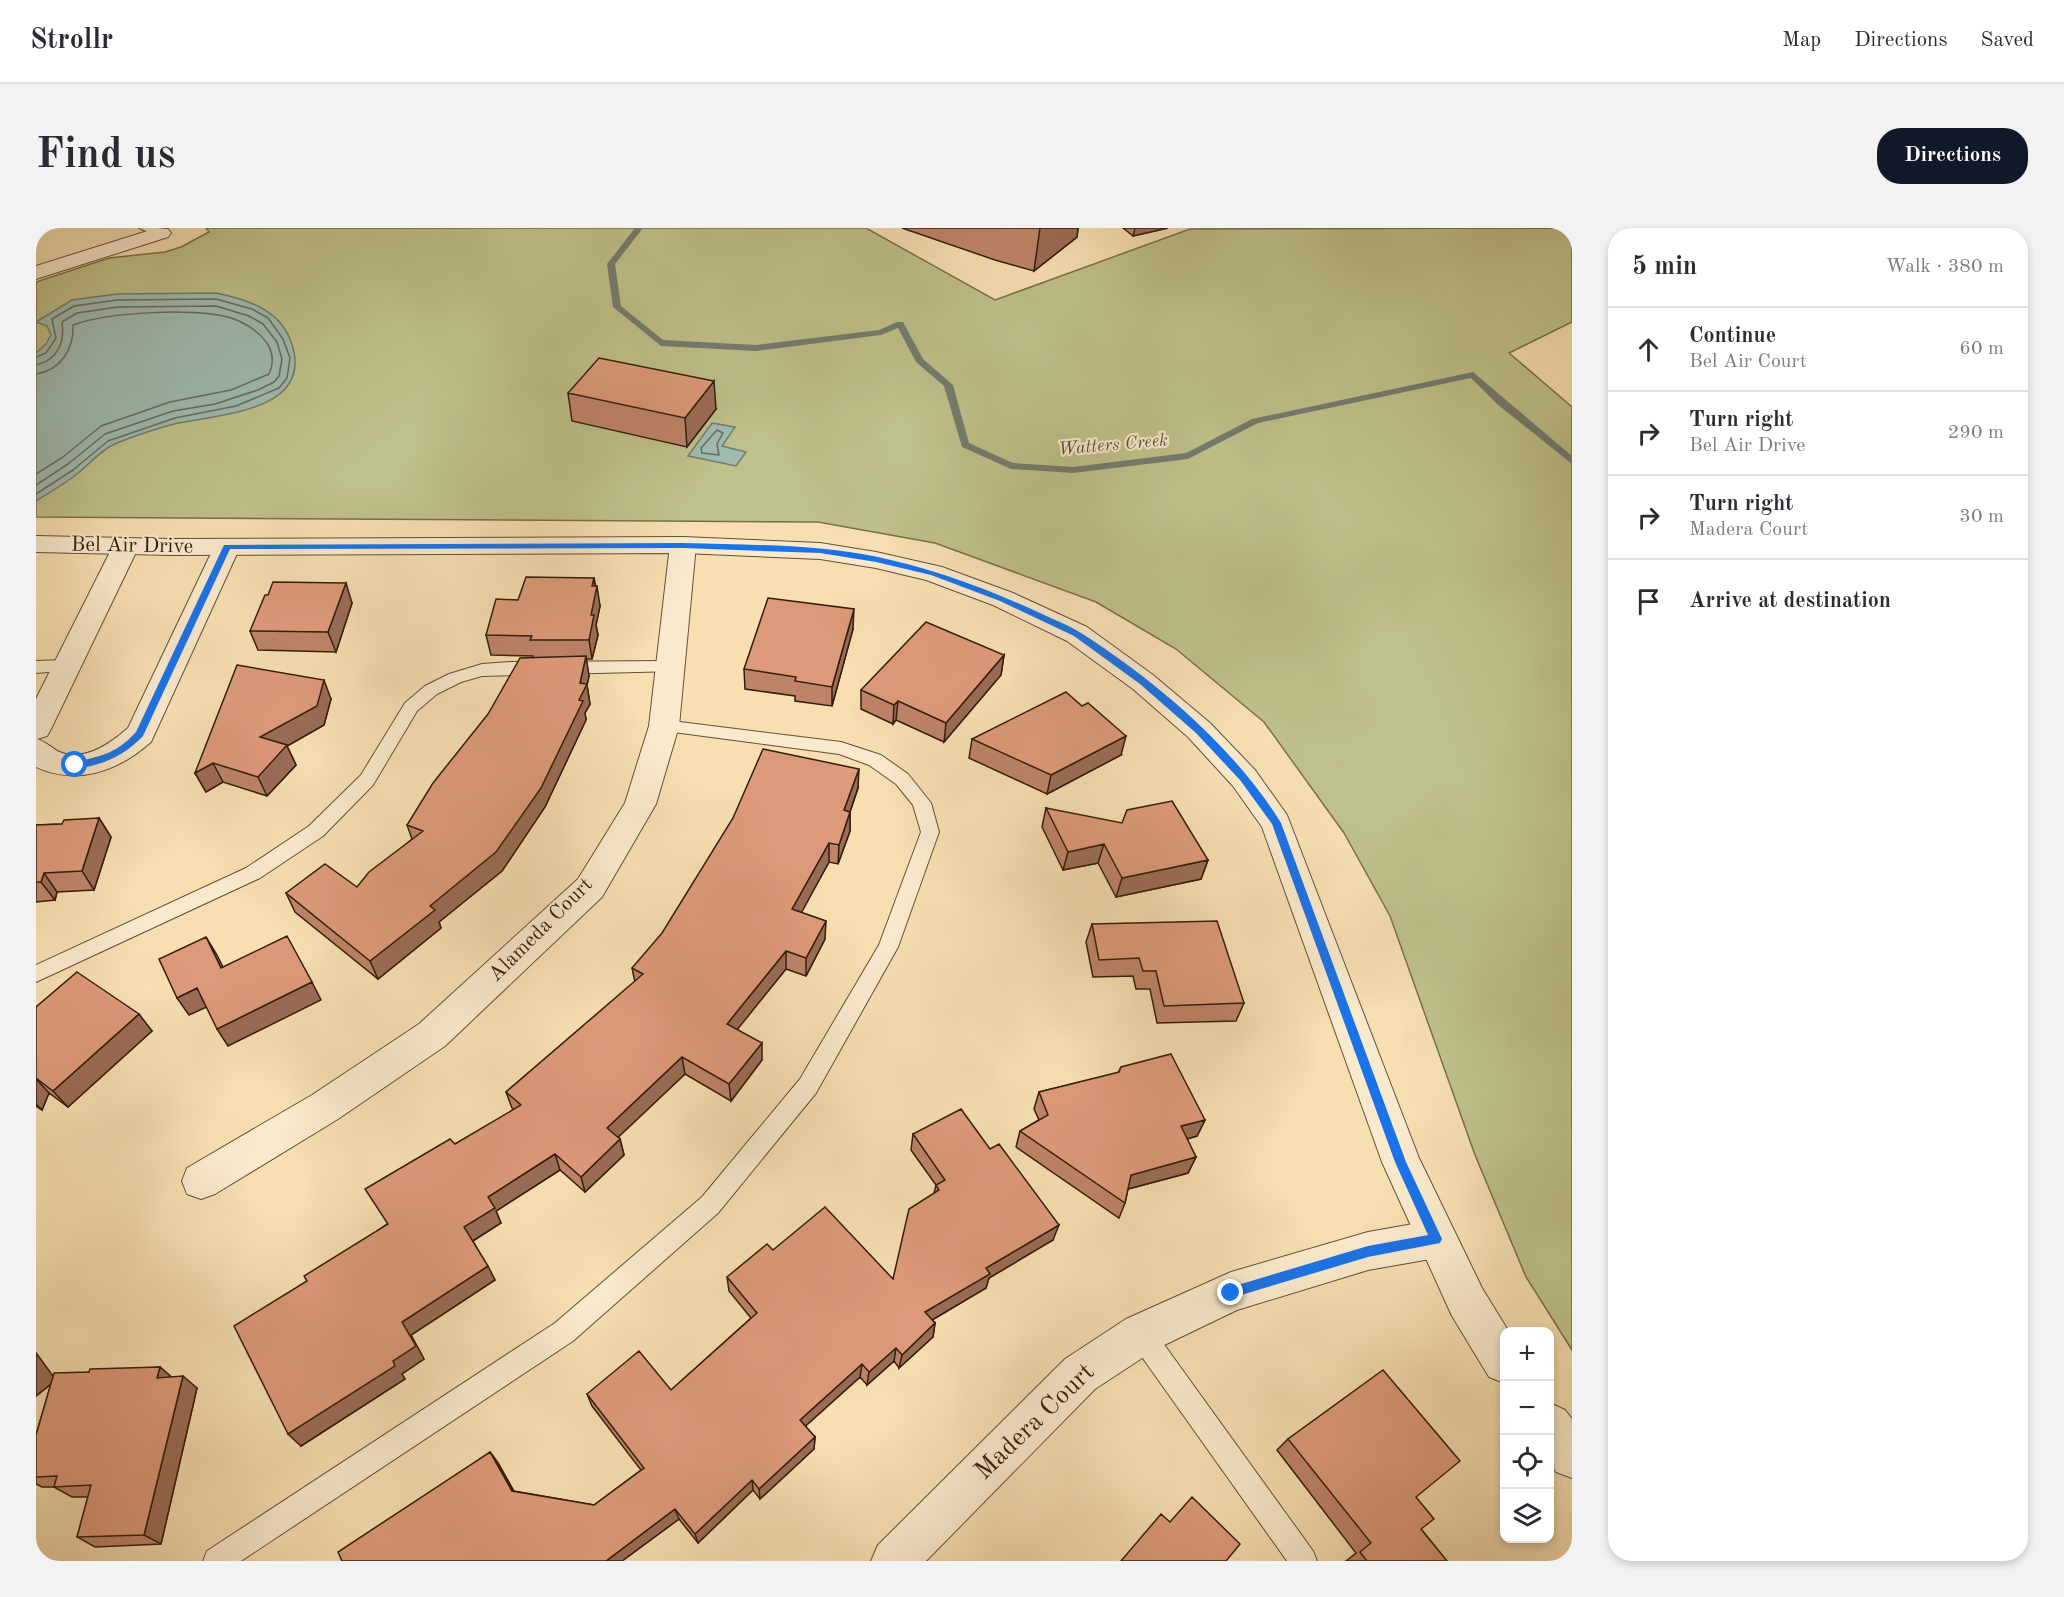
<!DOCTYPE html>
<html lang="en">
<head>
<meta charset="utf-8">
<style>
	:root { --surface:#fff; --page:#f2f2f3; --text:#2b2b33; --muted:#7c7c81; --line:#e1e1e2; --accent:#111827 }
	body { margin:0; font-family:"Old Standard TT",serif; background:var(--page); color:var(--text) }
	.controls { position:absolute; right:18px; bottom:18px; display:grid; overflow:hidden; border-radius:12px; box-shadow:0 3px 9px #0003 }
	.controls button { width:54px; height:54px; display:grid; place-items:center; padding:0; border:0; border-bottom:2px solid var(--line); background:var(--surface); color:var(--text); font:30px sans-serif }
	.stop { position:absolute; width:18px; height:18px; margin:-14px; border:4px solid #1a73e8; border-radius:50%; background:#fff }
	.stop.end { background:#1a73e8; border-color:#fff; box-shadow:0 2px 6px #0008 }
	.list { margin:0; padding:0; list-style:none }
	h2 { display:flex; justify-content:space-between; align-items:center; height:78px; margin:0; padding:0 24px; font-size:26px }
	h2 small { font-size:20px; font-weight:400; color:var(--muted) }
	.list li { display:grid; grid-template-columns:39px 1fr auto; gap:18px; align-items:center; box-sizing:border-box; height:84px; padding:0 24px; border-top:2px solid var(--line) }
	.list b { display:block; font-size:22px; white-space:nowrap }
	.list p { margin:0; font-size:20px; white-space:nowrap; color:var(--muted) }
	.list em { font-size:20px; font-style:normal; color:var(--muted) }
	.icon { flex:none; width:33px; height:33px; fill:none; stroke:currentColor; stroke-width:2; stroke-linecap:round; stroke-linejoin:round }
	.map { position:relative; flex:none; width:1536px; height:1333px; overflow:hidden; border-radius:24px }
	header { display:flex; align-items:center; gap:36px; box-sizing:border-box; height:84px; padding:0 30px; background:var(--surface); border-bottom:2px solid var(--line) }
	header strong { font-size:28px }
	nav { display:flex; gap:33px; margin-inline-start:auto; font-size:21px }
	.intro { display:flex; align-items:center; justify-content:space-between; box-sizing:border-box; height:144px; padding:0 36px }
	h1 { margin:0; font-size:42px }
	.button { padding:15px 27px; border-radius:24px; background:var(--accent); color:#fff; font-size:21px; font-weight:700 }
	main { display:flex; gap:36px; padding:0 36px }
	aside { flex:1; background:var(--surface); border-radius:24px; box-shadow:0 3px 9px #0003 }
	.map>svg:first-child { display:block }
</style>
</head>
<body>
<header>
<strong>Strollr</strong>
<nav><a>Map</a><a>Directions</a><a>Saved</a></nav>
</header>
<div class="intro"><h1>Find us</h1><a class="button">Directions</a></div>
<main>
<div class="map">
<svg width="1536" height="1333" viewBox="0 0 1536 1333">
	<rect width="100%" height="100%" fill="#f7dfb2"/>
	<filter id="stains"><feTurbulence type="fractalNoise" baseFrequency=".00333" numOctaves="4"/><feColorMatrix values="0 0 0 0 .2 0 0 0 0 .09 0 0 0 0 .02 0 0 0 .5 -.17"/></filter>
	<radialGradient id="worn" r=".72"><stop offset=".6" stop-color="#630" stop-opacity="0"/><stop offset="1" stop-color="#630" stop-opacity=".3"/></radialGradient>
	<path fill="#bfc18a" stroke="#7a6f4c" stroke-width="1.5" d="M170 0H830L959 72 1154 1 1536 0V94L1473 125 1536 179V1122L1490 1049 1439 927 1354 688 1308 605 1228 494 1140 421 1060 374 899 315 782 294 0 289V54L73 30 129 24 145 19 173 4Z"/>
	<path fill="#9ebcb1" stroke="#747c6f" stroke-width="1.5" d="M180 65C210 71 242 81 254 111 282 182 188 186 142 195 126 199 87 211 73 219 62 226 52 237 42 245 29 256 14 264 0 273V125L10 116 15 107 11 98 0 94 36 72 81 66Z
		M676 195 699 199 686 218 710 224 700 238 652 228Z"/>
	<g fill="none" stroke-linecap="round" stroke-linejoin="round">
		<path stroke="#696c5f" stroke-width="1.5" d="M0 129 10 125 20 110 16 91 38 78 81 72 180 71 216 81 232 90 247 111 254 130 251 150 243 160 200 178 139 190 72 213 37 242 0 266
			M0 137C22 132 29 114 26 94L41 85 82 79 180 78 213 88 227 96 241 114 246 131 243 148 238 154 222 162 179 176 137 183 69 206 32 236 0 257
			M0 146C25 142 38 121 37 97 72 84 162 79 198 91 211 96 223 104 231 115 237 125 238 136 233 146L195 162 134 174 65 198 27 229 0 246
			M681 202 687 205 681 216 683 227 666 225 665 220Z"/>
		<path fill="#747c6f" fill-rule="evenodd" d="M599 0H607L579 36 585 78 627 112 720 117 843 102 861 94H867L887 131 917 157 933 215 977 235 1037 239 1150 225 1216 191 1437 144 1536 228V236L1461 176 1435 150 1222 195 1152 231 1037 245 975 241 926 219 908 158 880 134 862 100 845 107 720 123 625 118 577 79 571 36Z"/>
		<defs>
			<path id="service" d="M103 0H121L131 5 125 9Z
				M31 432 37 434 39 438 37 442 0 445V433Z
				M635 433 641 435 643 439 641 443 446 448 425 454 401 466 381 483 337 557 287 608 224 650 0 754V737L210 640 273 598 325 547 369 475 389 458 413 446 446 436 475 434Z
				M628 492 805 514 845 527 872 546 895 575 903 604 862 719 780 865 682 985 537 1113 205 1333H167L171 1323 519 1095 666 969 764 851 843 717 885 604 877 577 860 556 833 537 803 526 622 502 619 498 622 494Z
				M1105 1094 1114 1097 1277 1323 1281 1333H1251L1096 1115 1093 1106 1096 1097Z"/>
			<path id="minor" d="M121 0 132 1 135 5 132 9 0 51V38Z
				M647 309 656 311 660 317 643 498 620 576 566 669 409 818 302 891 179 966 165 971 151 966 146 953 151 940 276 867 383 796 542 651 589 575 613 498 634 317 638 311Z
				M90 310 99 312 103 318 15 501 11 508 1 511C11 514 17 522 26 525 50 533 75 515 92 500L178 319 182 313 191 311 200 313 204 319 115 514C82 543 41 558 0 539V471L77 318 81 312Z
				M1400 992 1414 998 1420 1011 1414 1024 1400 1030 1332 1042 1201 1082 1120 1121 1059 1161 890 1333H835L842 1317 1029 1131 1090 1091 1195 1044 1332 1004Z"/>
			<path id="tertiary" d="M0 308 136 311 647 309 784 315 840 324 906 339 977 365 1051 399 1117 447 1174 495 1219 542 1251 587 1383 930 1446 1060 1473 1104H1468V1155L1453 1149 1416 1088 1346 934 1226 599 1197 558 1152 509 1097 461 1031 413 957 377 890 352 840 340 784 331 647 325 136 327 0 324Z
				M1514 1175 1529 1182 1536 1191V1250L1520 1244 1514 1234Z"/>
		</defs>
		<use href="#service" stroke="#654e36" stroke-width="2"/>
		<use href="#minor" stroke="#654e36" stroke-width="2"/>
		<use href="#tertiary" stroke="#654e36" stroke-width="2"/>
		<use href="#service" fill="#faeacd" fill-rule="evenodd"/>
		<use href="#minor" fill="#faeacd" fill-rule="evenodd"/>
		<use href="#tertiary" fill="#faeacd" fill-rule="evenodd"/>
	</g>
	<path fill="#be8469" stroke="#341d0d" stroke-width="1.5" d="M866 0H1042L1041 9 998 43 959 32Z
		M1087 0H1132L1097 8Z
		M532 165 680 181 651 219 536 193Z
		M558 350 564 378 560 397 562 407 556 431H550L553 448 551 457 554 476 549 485 550 492 509 579 466 643 403 694 405 700 342 751 259 684 250 665 321 659 376 611 371 597 497 429V428L455 427 450 407 482 372Z
		M316 375 300 424 222 422 214 403Z
		M817 401 796 478 759 473V468L709 461 708 441Z
		M968 427 965 447 908 514 860 492 857 496 825 481V462Z
		M295 471 288 497 251 518 260 537 231 568 187 554 170 564 159 545Z
		M936 511 1085 527 1011 566 933 530Z
		M822 560 814 584V603L802 636 793 634 765 684 789 711 770 748 750 741 701 801 726 832 695 873 649 846 582 909 584 911 588 927 549 964 524 942 460 983 465 995 437 1013 459 1052 375 1107 388 1131 366 1146 369 1151 265 1218 271 1053 351 996 419 916 478 882 476 880 470 864 599 754 596 740Z
		M1010 580 1172 632 1165 651 1080 669 1062 635 1027 642 1006 599Z
		M63 590 75 609 58 662 21 664 19 672 0 674V597L26 596Z
		M1056 696 1208 775 1200 793 1121 795 1114 761H1100L1097 748 1057 749 1050 714Z
		M0 779 116 803 32 879 13 865 6 882 0 878Z
		M1085 839 1169 892 1161 908 1151 911 1160 929 1152 945 1092 961 1089 975 1083 990 980 919 984 903 1003 892 998 881 1003 864 1082 845Z
		M877 906 1017 1012 953 1050 950 1060 896 1092 899 1095 897 1109 863 1140 858 1133 831 1157 824 1149 769 1198 779 1209 778 1221 724 1271 717 1262 662 1315 643 1291 586 1333H306L454 1224 462 1235 478 1263 558 1277 605 1242 556 1178 551 1166 635 1162 715 1090 693 1063 691 1049 737 1022 857 1051 898 965 900 957 875 922Z
		M0 1125 17 1149 53 1144 124 1139 135 1149 161 1160 125 1316 59 1319 41 1309 52 1269H36L18 1259H6L0 1256V1207L15 1156 0 1168Z
		M1252 1211 1380 1269 1385 1301 1411 1333H1310L1320 1325 1241 1222Z"/>
	<path fill="#9b6c55" stroke="#341d0d" stroke-width="1.5" d="M0 0H14L0 5Z
		M1004 0H1042L1041 9 998 43Z
		M1099 0H1132L1097 8Z
		M678 153 680 181 651 219 649 190Z
		M558 350 560 364 561 358 564 378 560 397 562 407 556 431 553 412 556 358Z
		M310 355 316 375 300 424 292 404Z
		M818 381 817 401 796 478V459Z
		M968 427 965 447 908 514 910 495Z
		M550 428 553 448 551 457 554 476 549 485 550 492 509 579 466 643 403 694 405 700 342 751 334 733 394 678 543 472 544 455Z
		M288 452 295 471 288 497 251 518 260 537 231 568 222 549 224 509Z
		M862 473 860 492 857 496 858 477Z
		M1090 508 1085 527 1011 566 1015 547Z
		M177 535 187 554 170 564 159 545Z
		M823 541 822 560 808 601V582Z
		M814 584V603L802 636 803 617Z
		M63 590 75 609 58 662 46 643Z
		M793 615V634L757 700 756 681Z
		M1068 616 1062 635 1027 642 1032 624Z
		M1172 632 1165 651 1080 669 1086 650Z
		M8 645 21 664 19 672 5 654Z
		M790 693 789 711 770 748V730Z
		M170 709 181 727 196 757 185 740Z
		M750 723V741L692 813 691 796Z
		M276 754 285 772 192 818 181 801Z
		M161 760 173 778 153 787 141 770Z
		M103 786 116 803 32 879 17 863Z
		M726 815V832L695 873 693 856Z
		M646 829 649 846 575 916 571 900Z
		M0 851 13 865 6 882 0 876Z
		M1169 892 1161 908 1137 915 1145 898Z
		M584 911 588 927 549 964 545 949Z
		M519 926 524 942 460 983 465 995 435 1014 428 999 452 969Z
		M1160 929 1152 945 1088 962 1095 947Z
		M1023 997 1017 1012 953 1050 950 1060 886 1098 889 1084 950 1040Z
		M452 1038 459 1052 375 1107 388 1131 366 1146 369 1151 265 1218 252 1206 357 1133 366 1094Z
		M899 1095 897 1109 863 1140 866 1127Z
		M860 1120 858 1133 831 1157 833 1144Z
		M0 1125 20 1152 0 1168Z
		M826 1136 824 1149 764 1203V1192Z
		M124 1139 139 1152 121 1150Z
		M147 1148 161 1160 125 1316 108 1307Z
		M779 1209 778 1221 724 1271 723 1261Z
		M454 1224 462 1235 483 1273 476 1263Z
		M716 1252 717 1262 662 1315 659 1306Z
		M639 1281 643 1291 586 1333H570Z"/>
	<path fill="#dd9a7a" stroke="#341d0d" stroke-width="1.5" d="M563 130 678 153 649 190 532 165Z
		M490 349 558 350 556 358H561L555 387H558L553 412H494L496 408 450 407 460 371 482 372Z
		M237 354 310 355 292 404 214 403 229 367H232Z
		M732 370 818 381 796 459 759 453 760 449 708 441Z
		M890 394 968 427 910 495 862 473 858 477 825 462Z
		M550 428 544 455 551 456 543 472 547 473 505 560 460 624 394 678 399 682 334 733 250 665 289 636 321 659 333 644 387 603 371 597 397 555 452 486 484 430Z
		M201 437 288 452 281 478 224 509 251 517 222 549 177 535 159 545Z
		M1030 464 1046 478 1052 475 1090 508 1015 547 936 511Z
		M727 521 823 541 808 582 814 584 803 617 793 615 756 681 790 693 770 730 750 723 691 796 726 815 693 856 646 829 571 900 584 911 545 949 519 926 452 969 459 980 428 999 452 1038 366 1094 380 1118 357 1133 359 1138 252 1206 198 1098 271 1053 268 1048 352 996 329 961 414 911 419 916 485 877 470 864 607 746 596 740 626 705 697 590Z
		M1136 573 1172 632 1086 650 1068 616 1032 624 1010 580 1086 595 1091 582Z
		M63 590 46 643 8 645 5 654H0V597L26 596 28 592Z
		M1181 693 1208 775 1128 778 1120 743H1107L1103 730 1063 732 1056 696Z
		M251 708 276 754 181 801 161 760 141 770 123 731 170 709 185 740Z
		M41 744 103 786 17 863 0 850V779Z
		M1135 826 1169 892 1145 898 1160 929 1095 947 1089 975 984 903 1012 887 1003 864 1083 844 1085 839Z
		M925 881 954 921 963 916 1023 997 950 1040 954 1046 889 1084 899 1095 866 1127 860 1120 833 1144 826 1136 764 1192 779 1209 723 1261 716 1252 659 1306 639 1281 570 1333H306L302 1324 454 1224 476 1263 558 1277 608 1240 551 1166 603 1123 635 1162 721 1085 691 1049 731 1016 737 1022 789 979 857 1051 873 981 903 962 900 957 909 952 877 906Z
		M124 1139 121 1150 147 1148 108 1307 41 1309 55 1257 18 1259 21 1248 0 1249V1207L18 1145 53 1144 54 1141Z
		M1347 1142 1424 1233 1380 1269 1398 1291 1385 1301 1411 1333H1331L1324 1324 1335 1315 1252 1211Z
		M1156 1269 1204 1316 1190 1333H1085L1125 1286 1134 1294Z"/>
	<path fill="#1a73e8" d="M647 315C712 317 778 316 842 329 898 341 952 361 1004 385 1018 392 1033 397 1045 405 1119 452 1199 520 1245 595L1370 934 1406 1011 1404 1015 1332 1029 1195 1070 1191 1069 1189 1065 1195 1059 1332 1018 1392 1007 1359 934 1236 596 1204 552 1160 505 1104 456 1038 408 964 373 895 347 840 334 784 325 647 320 194 321 107 508C87 529 66 537 39 541L34 537 35 535C64 528 79 527 100 504L188 317Z"/>
	<g text-anchor="middle" dominant-baseline="central" stroke-width="4.5" stroke-linejoin="round" paint-order="stroke">
		<g font-size="18" font-style="italic" fill="#544d3e" stroke="#faeacd">
			<text transform="translate(1077 217) rotate(-5)">Watters Creek</text>
		</g>
		<g font-size="21" fill="#341d0d" stroke="#faeacd">
			<text transform="translate(96 318) rotate(1)">Bel Air Drive</text>
			<text transform="translate(505 702) rotate(-45)">Alameda Court</text>
		</g>
		<g font-size="26" fill="#341d0d" stroke="#faeacd">
			<text transform="translate(999 1194) rotate(-44)">Madera Court</text>
		</g>
	</g>
	<rect width="100%" height="100%" filter="url(#stains)"/>
	<rect width="100%" height="100%" fill="url(#worn)"/>
</svg>
<div class="controls">
<button>+</button>
<button>−</button>
<button><svg class="icon" aria-label="locate" viewBox="0 0 24 24"><circle cx="12" cy="12" r="6"/><path d="M12 2v4M12 18v4M2 12h4M18 12h4"/></svg></button>
<button><svg class="icon" aria-label="layers" viewBox="0 0 24 24"><path d="M12 4l9 5-9 5-9-5zM3 14l9 5 9-5"/></svg></button>
</div>
<div class="stop" style="left:39px;top:537px"></div>
<div class="stop end" style="left:1195px;top:1065px"></div>
</div>
<aside>
<h2>5 min<small>Walk · 380 m</small></h2>
<ul class="list">
<li><svg class="icon" aria-label="ahead" viewBox="0 0 24 24"><path d="M12 20V5M6 11l6-6 6 6"/></svg><div><b>Continue</b><p>Bel Air Court</p></div><em>60 m</em></li>
<li><svg class="icon" aria-label="right" viewBox="0 0 24 24"><path d="M7 20v-9h11M14 6l5 5-5 5"/></svg><div><b>Turn right</b><p>Bel Air Drive</p></div><em>290 m</em></li>
<li><svg class="icon" aria-label="right" viewBox="0 0 24 24"><path d="M7 20v-9h11M14 6l5 5-5 5"/></svg><div><b>Turn right</b><p>Madera Court</p></div><em>30 m</em></li>
<li><svg class="icon" aria-label="arrive" viewBox="0 0 24 24"><path d="M6 21V4h12l-3 4 3 4H6"/></svg><div><b>Arrive at destination</b></div></li>
</ul>
</aside>
</main>
</body>
</html>
